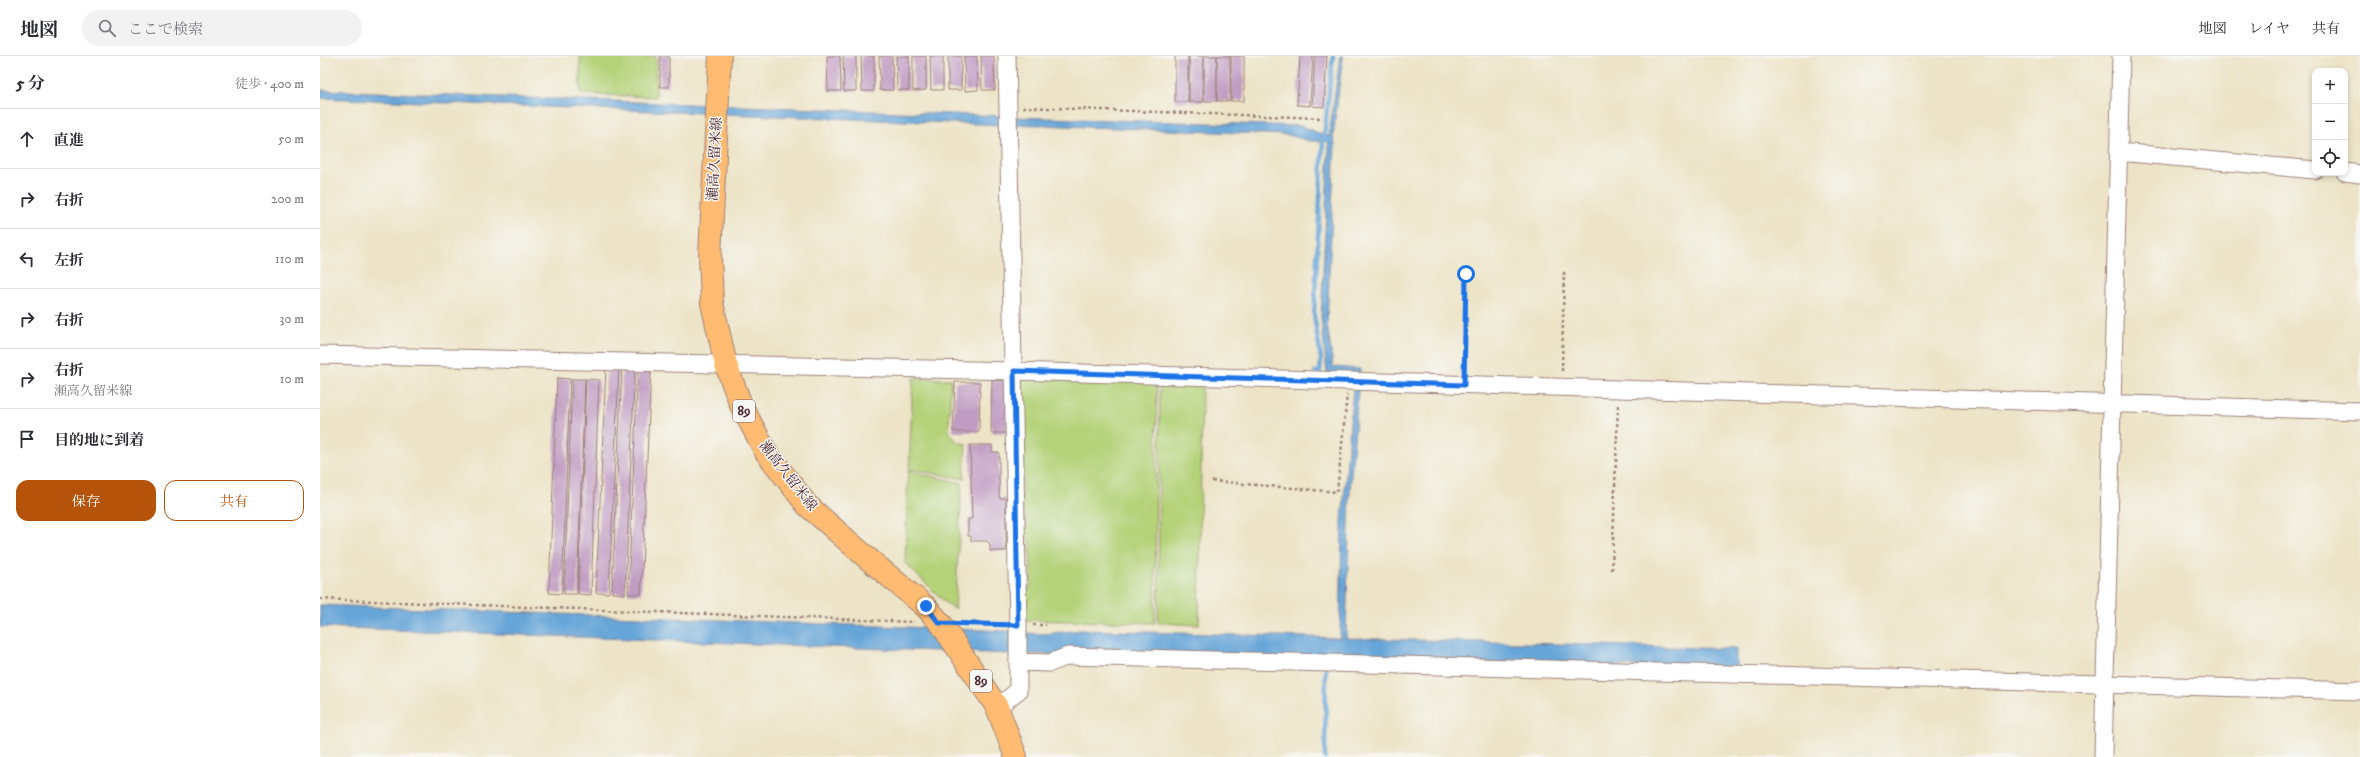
<!DOCTYPE html>
<html lang="ja">
<head>
<meta charset="utf-8">
<style>
	:root { --surface:#fff; --page:#f2f2f3; --text:#2b2b33; --muted:#7c7c81; --line:#e1e1e2; --accent:#b45309 }
	body { margin:0; font-family:"IM FELL DW Pica","Noto Serif JP",serif; background:var(--page); color:var(--text) }
	.controls { position:absolute; right:12px; top:12px; display:grid; overflow:hidden; border-radius:8px; box-shadow:0 2px 6px #0003 }
	.controls button { width:36px; height:36px; display:grid; place-items:center; padding:0; border:0; border-bottom:1px solid var(--line); background:var(--surface); color:var(--text); font:20px sans-serif }
	.stop { position:absolute; width:12px; height:12px; margin:-9px; border:3px solid #1a73e8; border-radius:50%; background:#fff }
	.stop.end { background:#1a73e8; border-color:#fff; box-shadow:0 1px 4px #0008 }
	.list { margin:0; padding:0; list-style:none }
	h2 { display:flex; justify-content:space-between; align-items:center; height:52px; margin:0; padding:0 16px; font-size:17px }
	h2 small { font-size:13px; font-weight:400; color:var(--muted) }
	.list li { display:grid; grid-template-columns:26px 1fr auto; gap:12px; align-items:center; box-sizing:border-box; height:60px; padding:0 16px; border-top:1px solid var(--line) }
	.list b { display:block; font-size:15px; white-space:nowrap }
	.list p { margin:0; font-size:13px; white-space:nowrap; color:var(--muted) }
	.list em { font-size:13px; font-style:normal; color:var(--muted) }
	.actions { display:flex; gap:8px; padding:12px 16px }
	.actions a { flex:1; padding:9px 0; border:1px solid var(--accent); border-radius:12px; text-align:center; font-size:14px; color:var(--accent) }
	.actions .main { background:var(--accent); color:#fff }
	.icon { flex:none; width:22px; height:22px; fill:none; stroke:currentColor; stroke-width:2; stroke-linecap:round; stroke-linejoin:round }
	.map { position:relative; flex:none; width:2040px; height:701px; overflow:hidden }
	header { display:flex; align-items:center; gap:24px; box-sizing:border-box; height:56px; padding:0 20px; background:var(--surface); border-bottom:1px solid var(--line) }
	header strong { font-size:19px }
	nav { display:flex; gap:22px; margin-inline-start:auto; font-size:14px }
	.search { width:280px; height:36px; background:var(--page); display:flex; align-items:center; gap:10px; box-sizing:border-box; padding:0 14px; border-radius:22px; color:var(--muted); font-size:15px }
	main { display:flex }
	aside { flex:1; background:var(--surface) }
	.map>svg:first-child { display:block }
</style>
</head>
<body>
<header>
<strong>地図</strong>
<div class="search"><svg class="icon" aria-label="search" viewBox="0 0 24 24"><circle cx="10" cy="10" r="6"/><path d="M15 15l6 6"/></svg>ここで検索</div>
<nav><a>地図</a><a>レイヤ</a><a>共有</a></nav>
</header>
<main>
<aside>
<h2>5 分<small>徒歩 · 400 m</small></h2>
<ul class="list">
<li><svg class="icon" aria-label="ahead" viewBox="0 0 24 24"><path d="M12 20V5M6 11l6-6 6 6"/></svg><div><b>直進</b></div><em>50 m</em></li>
<li><svg class="icon" aria-label="right" viewBox="0 0 24 24"><path d="M7 20v-9h11M14 6l5 5-5 5"/></svg><div><b>右折</b></div><em>200 m</em></li>
<li><svg class="icon" aria-label="left" viewBox="0 0 24 24"><path d="M17 20v-9H6M10 6l-5 5 5 5"/></svg><div><b>左折</b></div><em>110 m</em></li>
<li><svg class="icon" aria-label="right" viewBox="0 0 24 24"><path d="M7 20v-9h11M14 6l5 5-5 5"/></svg><div><b>右折</b></div><em>30 m</em></li>
<li><svg class="icon" aria-label="right" viewBox="0 0 24 24"><path d="M7 20v-9h11M14 6l5 5-5 5"/></svg><div><b>右折</b><p>瀬高久留米線</p></div><em>10 m</em></li>
<li><svg class="icon" aria-label="arrive" viewBox="0 0 24 24"><path d="M6 21V4h12l-3 4 3 4H6"/></svg><div><b>目的地に到着</b></div></li>
</ul>
<div class="actions"><a class="main">保存</a><a>共有</a></div>
</aside>
<div class="map">
<svg width="2040" height="701" viewBox="0 0 2040 701">
	<rect width="100%" height="100%" fill="#f6f6f2"/>
	<filter id="ink" filterUnits="userSpaceOnUse"><feTurbulence type="fractalNoise" baseFrequency=".025" numOctaves="2"/><feDisplacementMap in="SourceGraphic" scale="8" xChannelSelector="R" yChannelSelector="G"/><feConvolveMatrix kernelMatrix="1 2 1 2 8 2 1 2 1" color-interpolation-filters="sRGB"/></filter>
	<filter id="wash" filterUnits="userSpaceOnUse"><feTurbulence type="fractalNoise" baseFrequency=".012" numOctaves="4" result="noise"/><feDisplacementMap in="SourceGraphic" scale="16" xChannelSelector="R" yChannelSelector="G"/><feGaussianBlur stdDeviation="0.9" result="paint"/><feColorMatrix in="noise" values="0 0 0 0 0 0 0 0 0 0 0 0 0 0 0 0 0 1.4 0 .05"/><feComposite in="paint" operator="in"/></filter>
	<g filter="url(#wash)">
		<rect width="100%" height="100%" fill="#ede4c7"/>
		<path fill="#b4d278" stroke="#7f7852" d="M260 0H336V41L260 38Z
			M593 322 631 323 629 375 637 386 646 388 644 423 589 413Z
			M701 322 837 325 835 567 703 564 704 537 711 529 710 484H703Z
			M840 326H882L879 569 838 567Z
			M588 415 642 427 635 553 628 549 585 507Z"/>
		<path fill="#66a5d8" stroke="#586282" d="M1020 0H1023L1013 81 1015 88 1007 267 1013 311 1040 313 1030 433 1026 582 1416 593V612L706 598 704 577 723 578 761 574 1020 582 1022 465 1034 320 1007 317 1001 261 1009 88 1007 85H990L968 79 695 68V61L983 70 1002 79 1009 80Z
			M0 34 683 60V69L0 42Z
			M0 549 691 575 692 598 0 571Z"/>
		<g fill="none" stroke-linecap="round" stroke-linejoin="round">
			<path stroke="#66a5d8" stroke-width="4.5" d="M1004 80 1013 0
				M995 316H1000L1001 302 994 259 1003 85
				M1005 701 1006 611"/>
		</g>
		<g id="blocks">
			<path fill="#c09bc2" d="M340 0H349V31H340Z
				M507 0H520L521 35H508Z
				M523 0H536V35H524Z
				M541 0H554V35H542Z
				M559 0H572L573 34H560Z
				M576 0H589V34H577Z
				M593 0H606V34L593 35Z
				M610 0H623V34H611Z
				M628 0H641V34H628Z
				M644 0H657L658 34 645 35Z
				M661 0H674L675 34H662Z
				M855 0H868V46H855Z
				M869 0H883V46H869Z
				M884 0H897V45H884Z
				M897 0H910V45H897Z
				M911 0H924V45H911Z
				M980 0H993L990 50 977 49Z
				M995 0H1007L1004 51 992 50Z
				M286 310 299 311 289 537H276Z
				M302 311H315L305 538 292 537Z
				M318 312H331L321 538H308Z
				M237 322 250 323 242 538 229 537Z
				M252 323H265L257 538H244Z
				M266 323 279 324 271 539 258 538Z
				M672 324 689 325 687 377H671Z
				M635 326H660L659 376H633Z
				M650 389H672V396H679V442H686V495H670V488L667 485H651V480H648V463H652Z"/>
		</g>
	</g>
	<g filter="url(#ink)">
		<use href="#blocks" fill-opacity="0" stroke="#9c8279" stroke-width="1"/>
		<g fill="none" stroke-linecap="round" stroke-linejoin="round">
			<defs>
				<path id="minor" d="M1798 96 1995 114
					M2025 116 2040 118
					M0 299 693 315 2040 355
					M698 606 730 607 748 600 2040 635
					M677 651 698 635V569L687 0
					M1783 701 1801 0"/>
				<path id="primary" d="M400 0 390 200 392 247 406 309 421 349 446 396 487 449 546 501 606 551 622 569 677 651 696 701"/>
			</defs>
			<use href="#minor" stroke="#9c8279" stroke-width="19"/>
			<use href="#primary" stroke="#9c8279" stroke-width="24"/>
			<path stroke="#9c8279" stroke-width="2.5" stroke-dasharray="3 3" stroke-linecap="butt" d="M703 51 1001 62
				M1144 313 1146 218
				M1242 315 1244 214
				M892 425 1017 436 1027 339
				M1292 514 1298 349
				M0 543 594 566
				M643 567 684 569
				M713 569H726"/>
			<use href="#minor" stroke="#fff" stroke-width="17"/>
			<use href="#primary" stroke="#febb71" stroke-width="22"/>
		</g>
	</g>
	<g fill="none" stroke-linecap="round" stroke-linejoin="round" filter="url(#ink)">
		<path stroke="#1a73e8" stroke-width="5" d="M606 550 619 567 698 569 694 315 1144 329 1146 218"/>
	</g>
	<g text-anchor="middle" dominant-baseline="central" stroke-width="3" stroke-linejoin="round" paint-order="stroke">
		<g fill="#f6f6f2" stroke="#7e6067" stroke-width="1">
			<rect x="413" y="344" width="22" height="22" rx="3"/>
			<rect x="650" y="614" width="22" height="22" rx="3"/>
		</g>
		<g font-size="13" font-weight="bold" fill="#4a1f2b">
			<text x="424" y="355">89</text>
			<text x="661" y="625">89</text>
		</g>
		<g font-size="14" fill="#4a1f2b" stroke="#f6f6f2">
			<text transform="translate(395 103) rotate(-87)">瀬高久留米線</text>
			<text transform="translate(468 420) rotate(52)">瀬高久留米線</text>
		</g>
	</g>
</svg>
<div class="controls">
<button>+</button>
<button>−</button>
<button><svg class="icon" aria-label="locate" viewBox="0 0 24 24"><circle cx="12" cy="12" r="6"/><path d="M12 2v4M12 18v4M2 12h4M18 12h4"/></svg></button>
</div>
<div class="stop" style="left:1146px;top:218px"></div>
<div class="stop end" style="left:606px;top:550px"></div>
</div>
</main>
</body>
</html>
